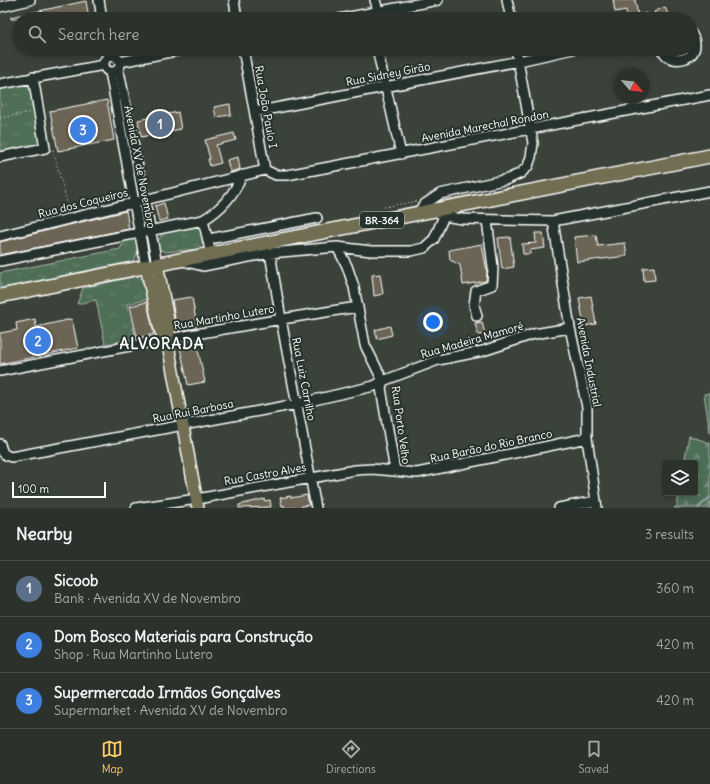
<!DOCTYPE html>
<html lang="en">
<head>
<meta charset="utf-8">
<style>
	:root { --surface:#2c322b; --page:#383e37; --text:#f1f3f6; --muted:#a6aaa9; --line:#484d47; --accent:#ffd166 }
	body { margin:0; font-family:Delius,sans-serif; background:var(--page); color:var(--text) }
	.controls { position:absolute; right:12px; bottom:12px; display:grid; overflow:hidden; border-radius:4px; box-shadow:0 2px 6px #0003 }
	.controls button { width:36px; height:36px; display:grid; place-items:center; padding:0; border:0; border-bottom:1px solid var(--line); background:var(--surface); color:var(--text); font:20px sans-serif }
	.compass { position:absolute; left:614px; top:68px; width:36px; height:36px; border-radius:50%; background:var(--surface); box-shadow:0 2px 6px #0003; rotate:118deg }
	.scale { position:absolute; left:12px; bottom:10px; width:94px; box-sizing:border-box; padding-left:4px; border:2px solid #fff; border-top:0; font-size:11px; line-height:14px; white-space:nowrap; color:#fff; -webkit-text-stroke:3px #26332d; paint-order:stroke }
	.you { position:absolute; left:433px; top:322px; width:14px; height:14px; margin:-10px; border:3px solid #fff; border-radius:50%; background:#1a73e8; box-shadow:0 0 0 6px #1a73e833 }
	.badge { display:grid; place-items:center; width:26px; height:26px; border-radius:50%; background:var(--accent); color:#fff; font-size:13px; font-weight:700 }
	.pin { position:absolute; translate:-50% -50%; border:2px solid #fff; box-shadow:0 1px 4px #0006 }
	.list { margin:0; padding:0; list-style:none }
	h2 { display:flex; justify-content:space-between; align-items:center; height:52px; margin:0; padding:0 16px; font-size:17px }
	h2 small { font-size:13px; font-weight:400; color:var(--muted) }
	.list li { display:grid; grid-template-columns:26px 1fr auto; gap:12px; align-items:center; box-sizing:border-box; height:56px; padding:0 16px; border-top:1px solid var(--line) }
	.list b { display:block; font-size:15px; white-space:nowrap }
	.list p { margin:0; font-size:13px; white-space:nowrap; color:var(--muted) }
	.list em { font-size:13px; font-style:normal; color:var(--muted) }
	.icon { flex:none; width:22px; height:22px; fill:none; stroke:currentColor; stroke-width:2; stroke-linecap:round; stroke-linejoin:round }
	.map { position:relative; flex:none; width:710px; height:508px; overflow:hidden }
	.search { position:absolute; background:var(--surface); box-shadow:0 2px 6px #0003; left:12px; right:12px; top:12px; height:44px; display:flex; align-items:center; gap:10px; box-sizing:border-box; padding:0 14px; border-radius:22px; color:var(--muted); font-size:15px }
	.sheet { height:220px; background:var(--surface) }
	nav { display:flex; justify-content:space-around; align-items:center; box-sizing:border-box; height:56px; border-top:1px solid var(--line); background:var(--surface); font-size:11px; color:var(--muted) }
	nav a { display:grid; justify-items:center; gap:2px }
	nav .on { color:var(--accent) }
	.map>svg:first-child { display:block }
</style>
</head>
<body>
<div class="map">
<svg width="710" height="508" viewBox="0 0 710 508">
	<defs>
		<pattern id="grass-tufts" width="24" height="20" patternUnits="userSpaceOnUse"><rect width="24" height="20" fill="#4f6e57"/><path d="M3 7l-1-3M5 7V3M7 7l1-3M15 17l-1-3M17 17v-4M19 17l1-3" fill="none" stroke="#698470"/></pattern>
		<pattern id="forest-firs" width="22" height="20" patternUnits="userSpaceOnUse"><rect width="22" height="20" fill="#4f6e57"/><path d="M5 1l3.5 6h-7zM16 11l3.5 6h-7z" fill="#698470"/></pattern>
	</defs>
	<rect width="100%" height="100%" fill="#3b4239"/>
	<filter id="ink" filterUnits="userSpaceOnUse"><feTurbulence type="fractalNoise" baseFrequency=".025" numOctaves="2"/><feDisplacementMap in="SourceGraphic" scale="8" xChannelSelector="R" yChannelSelector="G"/><feConvolveMatrix kernelMatrix="1 2 1 2 8 2 1 2 1" color-interpolation-filters="sRGB"/></filter>
	<g filter="url(#ink)">
		<path fill="url(#grass-tufts)" stroke="#a7b6ab" d="M115 75 117 76 139 192 137 195 135 193Z
			M29 83 40 144 0 152V89Z
			M198 227 203 232 205 239 203 244 198 249 165 252 159 249 158 241 163 232Z
			M132 239H135L137 241V255L133 261 0 289V273L120 249 124 241Z
			M137 276C145 281 146 291 149 299L127 304 136 339 105 344 96 300 77 304 83 288Z
			M710 393V433L704 394Z"/>
		<path fill="url(#forest-firs)" stroke="#a7b6ab" d="M689 436 710 443V508H674L677 506 679 493H695V463H684Z"/>
		<g fill="none" stroke-linecap="round" stroke-linejoin="round">
			<path stroke="#92a6a9" stroke-width="2" d="M698 508 710 497"/>
		</g>
		<path fill="#6c6554" stroke="#fff" d="M613 0H635L638 15 646 13 647 19H628L626 10 615 12Z
			M86 1 89 19H11V17Z
			M665 7 670 19H657L654 12Z
			M107 100 114 140 58 151 50 111Z
			M230 104 231 115 216 117 214 107Z
			M178 112 181 129 141 137 138 120Z
			M234 133 236 140 216 145 221 163 210 166 208 159H210L205 140Z
			M238 157 240 169 230 172 227 160Z
			M164 203 168 219 159 221 155 206Z
			M126 211 129 229 0 255V242Z
			M535 233H543L545 248 530 250V254H523L522 244 536 243Z
			M596 235 598 246 625 243 627 256 577 262 574 237Z
			M510 237 514 267 502 269 498 238Z
			M482 244 487 272 486 281 463 285 460 265 450 260 449 250Z
			M654 267 655 280 644 281 643 268Z
			M380 274 383 294 374 296 372 275Z
			M591 296 596 324 584 326 579 298Z
			M192 297 197 327 177 331 172 300Z
			M147 302 154 334 137 338 130 306Z
			M35 319 36 327 72 319 78 348 0 364V333L17 330 16 323Z
			M482 322 485 334 478 335 475 323Z
			M390 326 392 335 377 339 375 330Z
			M197 345 205 382 188 385 180 348Z
			M307 495 309 505 302 506 303 508H284V505L282 506 280 498 291 496V498Z
			M264 499 265 501 270 500 271 507 239 508V505Z"/>
		<g fill="none" stroke-linecap="round" stroke-linejoin="round">
			<defs>
				<path id="minor" d="M99 0 102 19
					M234 0 237 19
					M375 0 378 11
					M507 0 511 19
					M0 7 30 0
					M339 19 438 0
					M243 49 265 170
					M377 49 401 154
					M660 49C663 51 665 54 667 56 677 63 695 59 695 45 695 41 693 36 691 33
					M104 64a8 8 0 1 1 16 0a8 8 0 1 1-16 0Z
					M120 62 186 49
					M117 70 120 76 157 264
					M110 72 146 267
					M0 84 104 65
					M255 112 519 61 573 49
					M0 157 45 148 33 77
					M265 170 276 175H287L710 95
					M417 213 425 204 440 194 508 179 521 173 528 166 531 157 533 143 516 49
					M439 213 444 216 462 219 553 221 710 191
					M203 220 211 254
					M553 221 570 328 587 407V438L597 508
					M0 236 265 170
					M209 239 317 218
					M337 247 347 266 354 287 365 345 383 381
					M270 253 281 319 316 508
					M0 261 203 220C222 209 234 195 242 175
					M183 261 203 266 270 253 337 247 371 251H411L424 248 434 239 444 216
					M477 316 474 305 476 291 492 285 493 267 487 220
					M0 371C119 348 238 325 358 307
					M383 381 381 388 395 471
					M0 444C2 452 3 455 11 457L297 404 374 386 383 381 438 360 483 351 534 334 570 328
					M136 508 197 499 355 470 372 469 417 473 587 438
					M559 508 596 501"/>
				<path id="major" d="M157 264 170 329 167 339 198 508
					M146 267 160 330 167 339"/>
				<path id="highway" d="M0 296 129 270 710 156"/>
			</defs>
			<use href="#minor" stroke="#fff" stroke-width="12"/>
			<use href="#major" stroke="#fff" stroke-width="14"/>
			<use href="#highway" stroke="#fff" stroke-width="16"/>
			<path stroke="#fff" stroke-width="1" stroke-dasharray="1 3" stroke-linecap="butt" d="M0 118 31 112
				M53 150 69 210
				M384 207 418 201"/>
			<use href="#minor" stroke="#26332d" stroke-width="9"/>
			<use href="#major" stroke="#726e52" stroke-width="11"/>
			<use href="#highway" stroke="#726e52" stroke-width="13"/>
		</g>
	</g>
	<g text-anchor="middle" dominant-baseline="central" stroke-width="4" stroke-linejoin="round" paint-order="stroke">
		<rect fill="#26332d" stroke="#bec2c0" stroke-width="1" x="360" y="212" width="44" height="16" rx="3"/>
		<g font-size="10" font-weight="bold" fill="#fff">
			<text x="382" y="220">BR-364</text>
		</g>
		<g font-size="11" fill="#fff" stroke="#26332d">
			<text transform="translate(388 74) rotate(-11)">Rua Sidney Girão</text>
			<text transform="translate(266 107) rotate(80)">Rua João Paulo I</text>
			<text transform="translate(485 126) rotate(-11)">Avenida Marechal Rondon</text>
			<text transform="translate(140 167) rotate(79)">Avenida XV de Novembro</text>
			<text transform="translate(83 203) rotate(-14)">Rua dos Coqueiros</text>
			<text transform="translate(224 317) rotate(-10)">Rua Martinho Lutero</text>
			<text transform="translate(472 340) rotate(-16)">Rua Madeira Mamoré</text>
			<text transform="translate(589 362) rotate(79)">Avenida Industrial</text>
			<text transform="translate(304 379) rotate(79)">Rua Luiz Carrilho</text>
			<text transform="translate(193 411) rotate(-11)">Rua Rui Barbosa</text>
			<text transform="translate(401 425) rotate(82)">Rua Porto Velho</text>
			<text transform="translate(491 446) rotate(-12)">Rua Barão do Rio Branco</text>
			<text transform="translate(265 474) rotate(-10)">Rua Castro Alves</text>
		</g>
		<g font-size="15" font-weight="bold" letter-spacing="1" fill="#fff" stroke="#26332d">
			<text x="162" y="343">ALVORADA</text>
		</g>
	</g>
</svg>
<div class="controls">
<button><svg class="icon" aria-label="layers" viewBox="0 0 24 24"><path d="M12 4l9 5-9 5-9-5zM3 14l9 5 9-5"/></svg></button>
</div>
<svg class="compass" viewBox="-18 -18 36 36"><path d="M0-13l5 13h-10z" fill="#e53935"/><path d="M0 13l5-13h-10z" fill="#a6aaa9"/></svg>
<div class="scale">100 m</div>
<div class="you"></div>
<div class="pin badge" style="left:160px;top:124px;background:#5c6f8a">1</div>
<div class="pin badge" style="left:38px;top:341px;background:#3f7fe0">2</div>
<div class="pin badge" style="left:83px;top:130px;background:#3f7fe0">3</div>
<div class="search"><svg class="icon" aria-label="search" viewBox="0 0 24 24"><circle cx="10" cy="10" r="6"/><path d="M15 15l6 6"/></svg>Search here</div>
</div>
<section class="sheet">
<h2>Nearby<small>3 results</small></h2>
<ul class="list">
<li><span class="badge" style="background:#5c6f8a">1</span><div><b>Sicoob</b><p>Bank · Avenida XV de Novembro</p></div><em>360 m</em></li>
<li><span class="badge" style="background:#3f7fe0">2</span><div><b>Dom Bosco Materiais para Construção</b><p>Shop · Rua Martinho Lutero</p></div><em>420 m</em></li>
<li><span class="badge" style="background:#3f7fe0">3</span><div><b>Supermercado Irmãos Gonçalves</b><p>Supermarket · Avenida XV de Novembro</p></div><em>420 m</em></li>
</ul>
</section>
<nav>
<a class="on"><svg class="icon" aria-label="map" viewBox="0 0 24 24"><path d="M3 6l6-2 6 2 6-2v14l-6 2-6-2-6 2zM9 4v14M15 6v14"/></svg>Map</a>
<a><svg class="icon" aria-label="directions" viewBox="0 0 24 24"><path d="M12 3l9 9-9 9-9-9zM9 14v-3h6M13 9l2 2-2 2"/></svg>Directions</a>
<a><svg class="icon" aria-label="saved" viewBox="0 0 24 24"><path d="M7 4h10v16l-5-4-5 4z"/></svg>Saved</a>
</nav>
</body>
</html>
